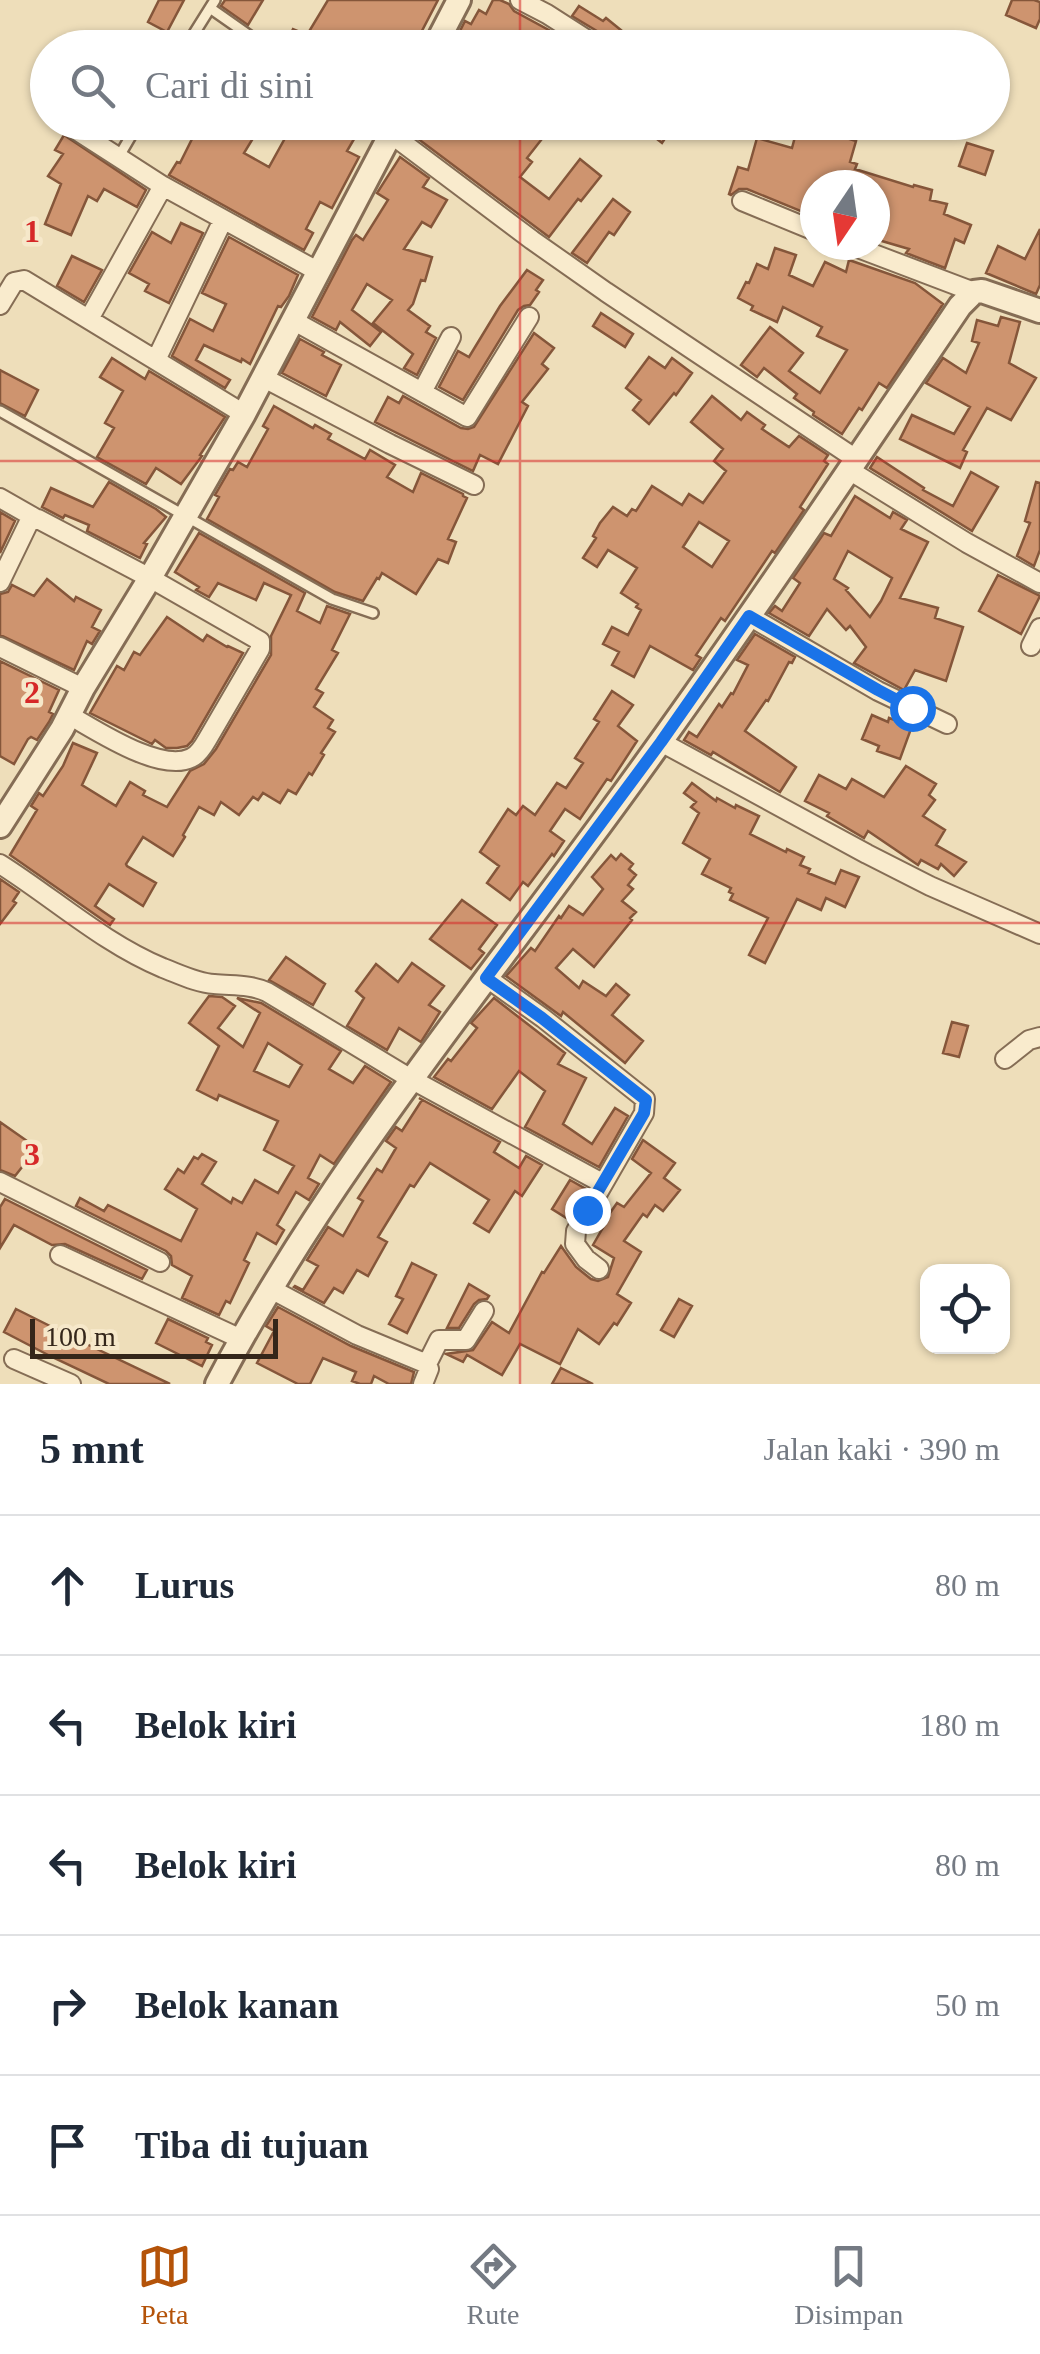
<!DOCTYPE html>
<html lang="id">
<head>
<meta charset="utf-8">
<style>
	:root { --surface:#fff; --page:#f2f2f3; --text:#1f2937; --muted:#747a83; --line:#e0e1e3; --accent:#b45309 }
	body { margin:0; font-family:"Times New Roman",serif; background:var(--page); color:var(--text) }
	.controls { position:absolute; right:30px; bottom:30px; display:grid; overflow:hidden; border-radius:20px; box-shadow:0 2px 8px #0004 }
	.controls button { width:90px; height:90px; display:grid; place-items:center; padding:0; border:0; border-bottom:2px solid var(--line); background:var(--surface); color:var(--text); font:50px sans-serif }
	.compass { position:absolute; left:800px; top:170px; width:90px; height:90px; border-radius:50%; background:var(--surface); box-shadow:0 2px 8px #0004; rotate:193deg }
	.scale { position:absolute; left:30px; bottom:25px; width:248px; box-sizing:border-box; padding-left:10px; border:5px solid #34261a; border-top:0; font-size:28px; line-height:35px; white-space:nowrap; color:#34261a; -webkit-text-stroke:8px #f6e8ca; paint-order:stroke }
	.stop { position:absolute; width:30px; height:30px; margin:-22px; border:8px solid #1a73e8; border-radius:50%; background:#fff }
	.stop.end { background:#1a73e8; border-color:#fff; box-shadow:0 2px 10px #0008 }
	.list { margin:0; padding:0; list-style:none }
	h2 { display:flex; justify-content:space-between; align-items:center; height:130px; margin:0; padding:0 40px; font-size:42px }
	h2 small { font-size:32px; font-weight:400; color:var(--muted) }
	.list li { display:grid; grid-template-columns:65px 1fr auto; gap:30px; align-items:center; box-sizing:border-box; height:140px; padding:0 40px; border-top:2px solid var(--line) }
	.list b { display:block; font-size:38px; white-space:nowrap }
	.list em { font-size:32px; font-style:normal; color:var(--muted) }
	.icon { flex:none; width:55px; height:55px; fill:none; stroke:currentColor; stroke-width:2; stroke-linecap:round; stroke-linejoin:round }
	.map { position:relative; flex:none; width:1040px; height:1384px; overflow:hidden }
	.search { position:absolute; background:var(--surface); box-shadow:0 2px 8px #0004; left:30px; right:30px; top:30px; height:110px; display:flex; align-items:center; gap:25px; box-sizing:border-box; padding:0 35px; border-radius:55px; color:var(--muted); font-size:38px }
	.sheet { height:830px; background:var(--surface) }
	nav { display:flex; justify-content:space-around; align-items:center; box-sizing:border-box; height:140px; border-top:2px solid var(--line); background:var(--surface); font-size:28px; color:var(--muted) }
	nav a { display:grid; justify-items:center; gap:5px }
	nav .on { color:var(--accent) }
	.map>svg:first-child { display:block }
</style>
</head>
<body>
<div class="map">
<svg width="1040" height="1384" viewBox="0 0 1040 1384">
	<rect width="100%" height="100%" fill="#eedeba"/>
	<path fill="#ce946f" stroke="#85563a" stroke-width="2.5" fill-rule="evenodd" d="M159 0H184L167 32 148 22Z
		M225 0H263L248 25 221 6Z
		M328 0H438L413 48H317L307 43 305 48H284L293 29 307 35Z
		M493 0H500L509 4 514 11 556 34 547 48H471L464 43 467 39 458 35 465 21 471 24 479 10 486 14Z
		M1012 0H1034L1040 2V19L1036 28 1006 15Z
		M579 6 603 21 606 18 643 48H612L607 37 572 16Z
		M213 122H235L255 135 244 153 269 167 294 122H364L347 151 359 157 332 208 320 202 306 229 313 233 304 250 169 175 177 162 180 163 199 125 208 130Z
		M412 122H464L476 131 480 125 489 130 494 122H529L545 135 527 158 532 162 520 177 549 199 580 159 601 176 581 201 578 199 549 237 409 132Z
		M635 122H676L662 143Z
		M799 122H819L817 129 856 141 850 162 857 164 855 169 913 187 914 185 932 190 930 200 947 204 944 214 971 225 964 243 955 239 945 268 906 253 909 249 875 239V185H815V217L747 189H739L731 195 729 194 738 167 748 170 757 138 792 148Z
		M64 135 146 190 137 207 104 189 97 201 88 196 71 235 45 224 61 184 48 176 63 154 55 150Z
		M967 143 993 151 985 175 959 166Z
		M400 157 429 178 423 187 447 200 431 227 422 222 404 249 432 257 425 281 421 280 413 304 408 310 430 326 426 332 436 338 417 375 404 368 413 354 373 323 392 300 367 284 352 310 381 332 370 346 340 322 336 330 312 317 352 240 356 235 363 240 388 200 377 193Z
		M613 199 630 212 614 235 609 232 587 263 572 253Z
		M181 223 203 233 169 303 145 291 149 284 129 273 152 232 171 243Z
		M1040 229V285L1036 294 986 273 998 246 1025 259Z
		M229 237 298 275 289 296 281 307 278 306 250 364 242 359 241 362 204 345 196 360 230 380 225 388 172 356 190 319 213 331 226 304 202 293Z
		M775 248 796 255 789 275 813 286 825 262 846 272 849 260 915 283 943 304 887 388 879 383 862 410 859 408 842 434 813 415 814 412 794 398 797 394 764 368 757 377 741 365 770 327 803 353 789 371 820 393 847 350 817 336 822 327 783 307 777 322 751 310 753 306 738 298 746 282 749 283 757 264 768 269Z
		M72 256 102 270 84 302 57 286Z
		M527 270 543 280 536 290 539 292 530 305 524 306 518 310 463 400 439 387 458 351 469 357 500 306Z
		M601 313 633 334 625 347 593 326Z
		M1001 317 1020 322 1009 363 1036 378 1011 420 987 408 963 450 967 452 960 468 900 439 912 415 954 434 970 407 926 383 943 358 966 373 979 343 972 341 977 320 998 326Z
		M534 333 554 348 542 364 548 369 522 402 528 406 498 464 480 455 473 471 375 422 388 397 399 403 403 396 461 428 468 429 474 427Z
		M300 339 324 352 322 355 341 365 326 396 282 373Z
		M649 357 665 368 672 358 692 373 676 395 674 393 649 424 633 410 641 400 626 388Z
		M112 358 145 379 149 371 225 417 200 455 202 456 181 484 156 468 146 484 97 457 114 428 105 423 123 391 100 377Z
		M0 370 38 390 25 416 0 403Z
		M712 396 741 420 747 412 765 425 762 429 789 447 799 436 828 455 824 461 828 464 800 507 804 510 775 553 772 551 725 621 721 618 696 655 701 658 693 670 650 646 634 677 612 665 619 652 603 644 612 627 628 635 641 610 636 607 638 604 621 593 637 568 608 550 597 567 583 558 596 538 593 536 600 523 613 507 627 516 632 509 636 511 652 486 682 505 689 494 703 503 726 471 714 461 723 449 691 422ZM699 522 729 541 712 567 683 547Z
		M274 406 313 428 315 425 331 434 328 439 365 459 370 450 395 465 387 477 413 492 421 473 463 494V496L467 498 448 539 456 542 448 563 438 559 416 594 382 573 379 579 377 578 363 601 335 592 207 519 219 497 215 495 230 469 233 470 238 462 247 467 268 429 263 426Z
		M877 457 924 488 923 490 953 506 971 472 998 487 972 531 870 468Z
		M109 482 156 509 166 517 144 543 147 544 140 558 87 531 89 525 65 515 63 518 42 507 51 488 93 507Z
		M1036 482 1040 483V550L1034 566 1017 556 1030 523 1025 521Z
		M855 496 890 518 893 512 907 520 901 529 928 542 900 598 938 608 935 618 963 627 946 681 915 670 904 690 854 663 866 647 850 626 846 630 827 609 809 636 769 613 775 606 782 611 800 583 793 578 824 533 831 536ZM848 551 892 578 881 601 870 617 846 590 848 588 834 579Z
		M0 512 15 521 0 553Z
		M199 533 305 593 297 611 320 623 327 606 350 614 332 650 338 653 316 689 323 693 314 707 333 720 328 728 335 732 321 753 324 755 312 775 309 773 296 794 288 790 280 803 263 793 258 800 253 797 239 815 221 802 214 815 199 807 183 835 185 837 173 856 143 837 126 864 127 866 156 883 143 906 109 884 95 906 114 919 110 925 10 855 37 810 31 806 39 793 43 796 63 766 73 743 97 753 82 785 116 806 130 782 145 791 143 795 167 807 190 771 204 764 216 749 271 655V636L291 595 264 583 256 600 218 583 209 597 196 590 199 587 175 572Z
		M998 575 1040 596 1021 634 979 611Z
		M47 579 74 601 76 597 101 610 92 627 100 631 92 644 87 641 74 670 0 635V594L8 592 12 585 34 596Z
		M167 617 203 641 207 635 227 647 228 646 243 653 192 741 187 746 177 748H166L155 740 152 744 90 713 117 666 124 670 134 652 140 655Z
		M755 634 795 657 792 663 789 662 768 701 766 700 745 731 796 767 780 792 713 752 711 755 684 740 689 732 697 737 719 704 722 707 731 693 733 694 748 665 737 660Z
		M0 661 59 690 49 712 53 714 49 722 37 740 31 737 28 739 14 764 0 756Z
		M612 691 633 705 618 726 637 741 611 781 607 779 580 819 565 809 550 831 564 841 554 856 552 854 528 886 523 882 510 900 487 883 499 866 480 852 508 809 516 815 523 806 535 815 557 783 566 788 583 763 575 758 599 722 594 719Z
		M872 715 888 722 889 718 912 726 900 759 877 751 879 746 862 739Z
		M906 766 936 784 929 795 935 800 923 816 945 830 936 845 966 862 954 876 941 864 938 869 921 860 918 865 868 831 864 838 827 816 829 813 805 801 819 775 846 789 852 779 884 797Z
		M692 783 716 801 717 798 735 808 736 805 759 816 750 834 786 852 787 849 804 857 800 865 810 869 808 873 835 884 841 870 859 877 845 907 826 898 821 910 797 899 765 963 749 955 768 918 730 900 733 894 729 892 731 888 702 874 710 859 683 843 699 813 691 807 696 802 684 793Z
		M621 854 633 864 629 869 636 875 628 885 633 889 622 901 636 912 630 918 632 920 594 967 573 949 556 968 579 988 583 981 606 996 616 984 629 995 612 1015 643 1041 625 1063 563 1012 561 1016 506 976 531 948 535 951 559 916 561 918 569 906 583 915 603 889 592 877 611 855 616 860Z
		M0 879 19 892 13 901 16 903 0 924Z
		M462 900 497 925 479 949 484 953 471 969 430 939Z
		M286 957 325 984 313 1005 269 980Z
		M412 963 444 986 429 1005 440 1012 421 1042 399 1028 387 1050 347 1026 364 998 356 991 376 964 398 982Z
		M209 996 222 997 235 1006 218 1028 243 1047 260 1013 237 998 261 1003 341 1051 329 1069 353 1083 365 1066 391 1082 334 1164 320 1155 308 1178 319 1184 309 1200 296 1192 277 1225 284 1230 276 1244 257 1233 244 1260 249 1263 230 1303 226 1301 219 1315 182 1298 192 1276 172 1265 171 1256 166 1251 76 1206 80 1198 104 1211 108 1205 181 1241 197 1209 165 1189 178 1169 184 1173 194 1157 198 1159 202 1154 216 1162 202 1184 231 1203 233 1198 242 1203 255 1180 278 1193 294 1166 264 1150 278 1121 219 1095 217 1100 197 1090 219 1046 189 1023ZM268 1043 302 1065 289 1087 254 1071Z
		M494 998 565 1053 558 1064 586 1078 563 1124 592 1144 615 1108 628 1116 599 1167 525 1127 545 1091 519 1071 492 1109 434 1077 448 1059 451 1061 477 1028 471 1023Z
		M952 1022 968 1026 959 1057 943 1053Z
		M419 1098 500 1142 494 1152 519 1168 526 1156 542 1165 522 1196 515 1191 489 1232 474 1223 489 1200 430 1163 414 1187 410 1185 378 1237 387 1242 368 1276 357 1270 343 1293 334 1288 324 1303 294 1287 295 1286 303 1290 318 1266 307 1260 328 1227 343 1236 363 1201 358 1198 377 1169 382 1172 396 1148 386 1141 396 1127 402 1131 422 1100Z
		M0 1122 37 1148 15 1176 0 1170Z
		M643 1140 675 1163 664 1178 680 1190 663 1211 655 1205 647 1217 643 1214 624 1241 641 1252 617 1294 631 1303 617 1325 614 1323 599 1344 578 1329 560 1364 520 1344 502 1375 467 1355 463 1362 446 1354 473 1350 492 1322 509 1333 542 1272 544 1273 561 1246 576 1267 591 1279 598 1281 608 1277 614 1258 593 1245 605 1224 603 1223 617 1203 624 1207 651 1173 632 1159Z
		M570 1180 586 1189 568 1219 552 1209Z
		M5 1199 147 1270 142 1279 65 1244 52 1245 14 1225 0 1248V1207Z
		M412 1263 436 1275 407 1333 389 1324 403 1299 396 1296Z
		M469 1284 489 1296 487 1299 479 1300 474 1304 459 1328H447Z
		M679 1299 692 1306 674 1337 661 1330Z
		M278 1307 351 1346 414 1372 411 1384H389L374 1376 371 1384H360L352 1381 356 1372 323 1358 310 1384H298L257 1363 274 1331 266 1326Z
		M16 1309 76 1339 170 1384H109L52 1357 4 1332Z
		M168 1319 208 1338 206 1342 212 1345 202 1366 156 1343Z
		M561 1368 593 1384H552Z"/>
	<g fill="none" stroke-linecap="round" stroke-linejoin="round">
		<defs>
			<path id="service" d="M210 8 267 48
				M185 48 215 0
				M374 122 388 133
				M118 158 139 122
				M0 411 332 599 373 613"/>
			<path id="minor" d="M520 0 547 14 600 48
				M76 130 163 186 319 272
				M391 134 532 240 606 292 856 459
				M742 201 815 231
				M850 245 974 292
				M0 305 14 282 24 280 244 414
				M89 319 163 186
				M294 321 467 417 529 317
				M156 360 223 220
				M264 378 390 444 474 485
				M422 392 451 337
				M849 470 967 543 1040 583
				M0 498 35 518
				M0 582 29 522 31 519H38L150 578 260 641V649L207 740C203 747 198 755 191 758 160 773 96 730 69 715
				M749 616 878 691 947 724
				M1031 646 1040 628
				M0 647 83 688
				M661 742 867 854 930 886 1040 934
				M0 864C54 898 103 943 163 968 179 974 197 983 214 984 234 986 249 984 267 992L411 1079 602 1183
				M487 978 543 1018 645 1099 644 1113 576 1231 575 1244 586 1259 599 1269
				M1005 1059 1029 1040 1040 1037
				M0 1182 160 1262
				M60 1255 241 1339
				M271 1289 357 1335 427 1364 429 1369 423 1384
				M14 1359 71 1384
				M427 1364 439 1340H466L484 1311"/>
			<path id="tertiary" d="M434 48 459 0
				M0 826 62 729 83 688 150 578 244 414 397 122
				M217 1384C318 1192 456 1021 584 847 715 671 837 488 960 306L974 292 982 291 1040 311"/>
		</defs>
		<use href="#service" stroke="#856d55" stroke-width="14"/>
		<use href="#minor" stroke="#856d55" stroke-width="22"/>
		<use href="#tertiary" stroke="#856d55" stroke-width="28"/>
		<use href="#service" stroke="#f9ebcd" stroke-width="9"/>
		<use href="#minor" stroke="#f9ebcd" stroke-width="18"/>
		<use href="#tertiary" stroke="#f9ebcd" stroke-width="22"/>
	</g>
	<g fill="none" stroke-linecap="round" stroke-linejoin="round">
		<path stroke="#1a73e8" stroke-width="12" d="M587 1210 644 1113 646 1100 542 1018 486 978 661 742 749 616 878 690 912 708"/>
	</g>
	<path fill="none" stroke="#d62828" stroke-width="2.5" stroke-opacity="0.55" d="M520 0V48M520 122V1384M0 461H1040M0 923H1040"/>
	<g font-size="32" text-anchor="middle" font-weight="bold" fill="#d62828" stroke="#f6e8ca" stroke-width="9" stroke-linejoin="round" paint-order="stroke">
		<text x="32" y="242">1</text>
		<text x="32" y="703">2</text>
		<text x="32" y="1165">3</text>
	</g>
</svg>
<div class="controls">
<button><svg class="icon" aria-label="locate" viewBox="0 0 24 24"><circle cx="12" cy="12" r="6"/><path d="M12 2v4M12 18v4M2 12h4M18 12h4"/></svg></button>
</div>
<svg class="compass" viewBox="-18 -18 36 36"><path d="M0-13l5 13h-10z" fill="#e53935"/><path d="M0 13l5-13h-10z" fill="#747a83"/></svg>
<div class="scale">100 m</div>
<div class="stop" style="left:912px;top:708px"></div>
<div class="stop end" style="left:587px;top:1210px"></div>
<div class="search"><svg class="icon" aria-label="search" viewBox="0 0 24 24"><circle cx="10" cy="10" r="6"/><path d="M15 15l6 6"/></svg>Cari di sini</div>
</div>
<section class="sheet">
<h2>5 mnt<small>Jalan kaki · 390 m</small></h2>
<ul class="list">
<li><svg class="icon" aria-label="ahead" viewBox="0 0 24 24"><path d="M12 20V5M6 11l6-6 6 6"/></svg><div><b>Lurus</b></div><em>80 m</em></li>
<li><svg class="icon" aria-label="left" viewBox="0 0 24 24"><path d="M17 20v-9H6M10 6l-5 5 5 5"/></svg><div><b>Belok kiri</b></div><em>180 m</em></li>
<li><svg class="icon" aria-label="left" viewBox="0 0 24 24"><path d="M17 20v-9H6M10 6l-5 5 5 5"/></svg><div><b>Belok kiri</b></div><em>80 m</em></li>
<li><svg class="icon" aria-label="right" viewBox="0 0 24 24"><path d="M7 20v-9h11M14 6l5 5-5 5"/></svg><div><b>Belok kanan</b></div><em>50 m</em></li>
<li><svg class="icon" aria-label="arrive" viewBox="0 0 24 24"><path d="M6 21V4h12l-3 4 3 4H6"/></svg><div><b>Tiba di tujuan</b></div></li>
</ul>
</section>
<nav>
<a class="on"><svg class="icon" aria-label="map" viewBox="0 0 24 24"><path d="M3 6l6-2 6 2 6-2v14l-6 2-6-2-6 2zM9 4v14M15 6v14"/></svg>Peta</a>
<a><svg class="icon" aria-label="directions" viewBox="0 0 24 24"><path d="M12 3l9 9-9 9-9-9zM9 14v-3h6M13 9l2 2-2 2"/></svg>Rute</a>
<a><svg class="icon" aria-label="saved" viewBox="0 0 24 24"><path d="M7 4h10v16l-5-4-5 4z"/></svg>Disimpan</a>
</nav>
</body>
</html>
